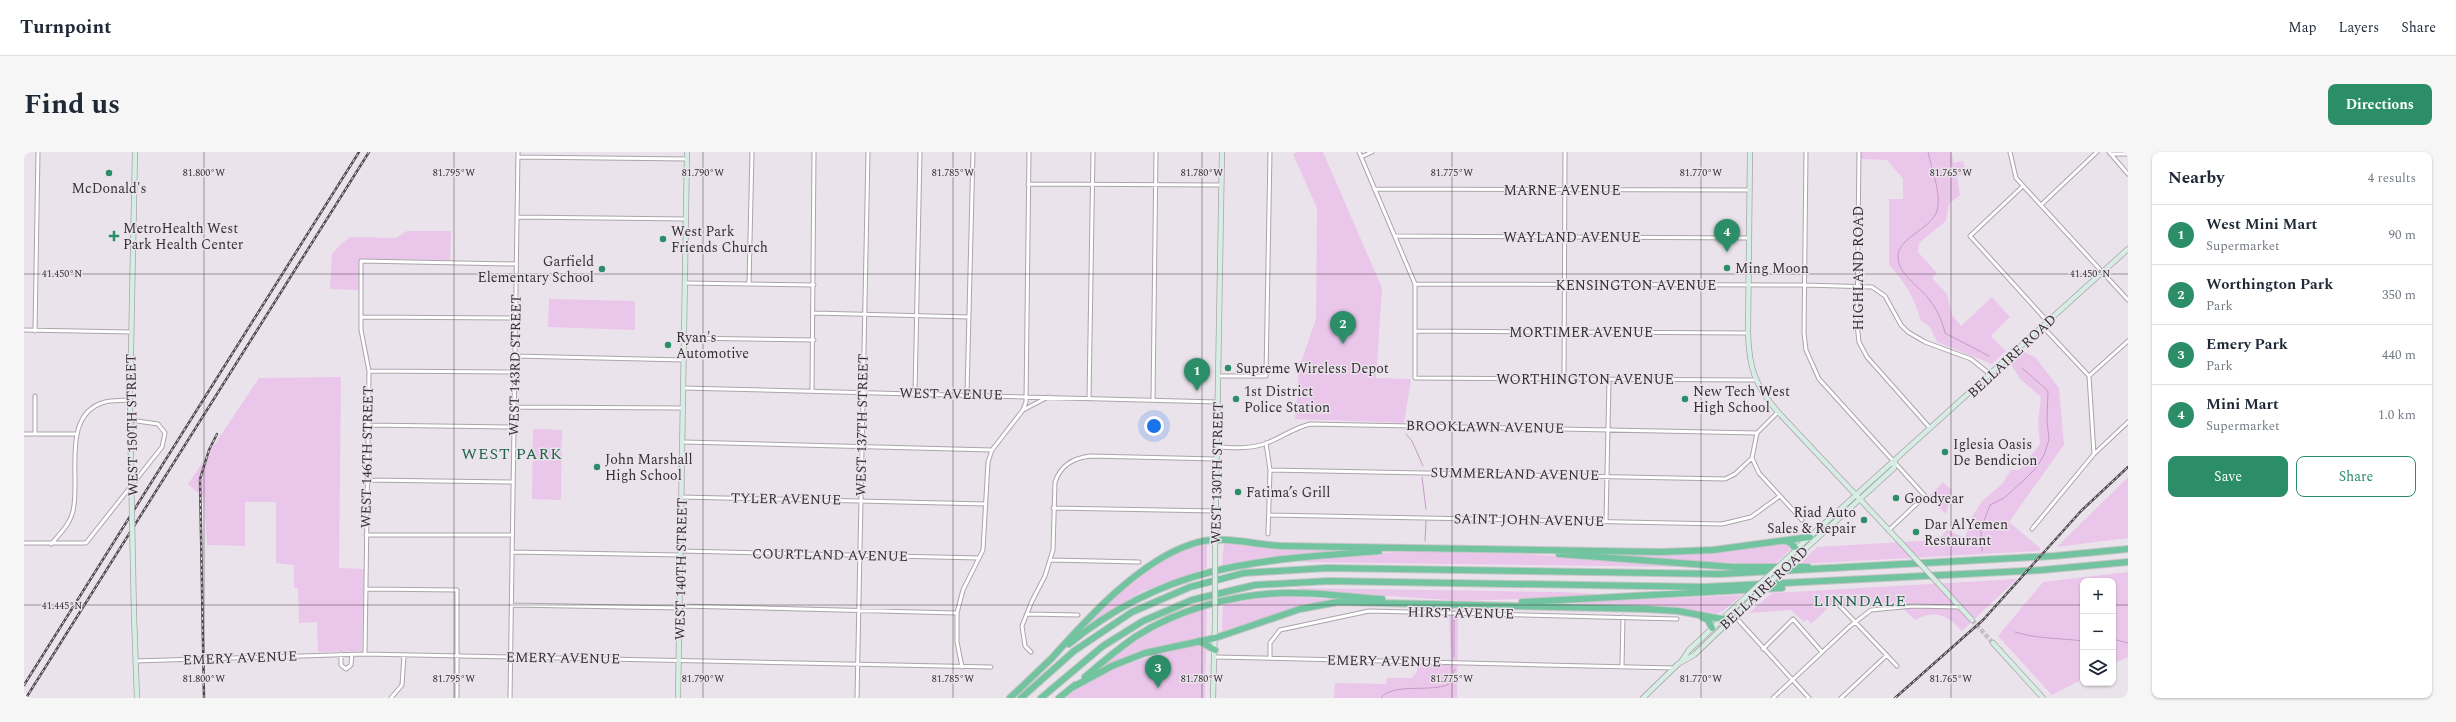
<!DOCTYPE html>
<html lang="en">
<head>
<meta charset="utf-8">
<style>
	:root { --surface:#fff; --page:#f6f6f7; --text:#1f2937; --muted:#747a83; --line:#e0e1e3; --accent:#2b8e69 }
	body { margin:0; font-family:Spectral,serif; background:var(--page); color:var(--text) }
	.controls { position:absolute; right:12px; bottom:12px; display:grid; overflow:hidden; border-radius:8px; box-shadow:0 1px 3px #0004 }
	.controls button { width:36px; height:36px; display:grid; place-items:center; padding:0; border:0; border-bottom:1px solid var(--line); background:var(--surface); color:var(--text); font:20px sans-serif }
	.you { position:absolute; left:1130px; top:274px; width:14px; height:14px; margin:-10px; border:3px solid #fff; border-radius:50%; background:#1a73e8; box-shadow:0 0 0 6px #1a73e833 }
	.badge { display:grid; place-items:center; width:26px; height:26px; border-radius:50%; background:var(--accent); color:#fff; font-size:13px; font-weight:700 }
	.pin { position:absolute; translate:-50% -33px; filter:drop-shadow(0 1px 2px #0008) }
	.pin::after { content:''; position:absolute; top:21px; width:14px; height:12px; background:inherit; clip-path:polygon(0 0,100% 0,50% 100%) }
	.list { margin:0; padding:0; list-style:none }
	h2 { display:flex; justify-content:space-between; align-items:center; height:52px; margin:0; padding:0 16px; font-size:17px }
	h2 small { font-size:13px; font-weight:400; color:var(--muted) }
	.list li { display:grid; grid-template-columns:26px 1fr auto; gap:12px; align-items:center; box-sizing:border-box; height:60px; padding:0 16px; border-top:1px solid var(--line) }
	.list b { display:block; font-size:15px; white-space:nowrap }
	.list p { margin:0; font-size:13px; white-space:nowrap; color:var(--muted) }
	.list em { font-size:13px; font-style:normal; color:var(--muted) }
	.actions { display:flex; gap:8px; padding:12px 16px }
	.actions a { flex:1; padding:9px 0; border:1px solid var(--accent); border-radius:8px; text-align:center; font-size:14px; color:var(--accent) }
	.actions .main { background:var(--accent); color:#fff }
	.icon { flex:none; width:22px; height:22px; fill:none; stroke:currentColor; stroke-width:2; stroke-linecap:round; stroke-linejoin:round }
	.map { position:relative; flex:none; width:2104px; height:546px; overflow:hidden; border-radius:8px }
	header { display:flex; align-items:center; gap:24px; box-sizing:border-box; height:56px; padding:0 20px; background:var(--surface); border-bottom:1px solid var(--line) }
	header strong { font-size:19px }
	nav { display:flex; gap:22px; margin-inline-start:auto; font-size:14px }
	.intro { display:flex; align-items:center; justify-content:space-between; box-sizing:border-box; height:96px; padding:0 24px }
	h1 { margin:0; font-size:28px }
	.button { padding:10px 18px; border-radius:8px; background:var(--accent); color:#fff; font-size:14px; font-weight:700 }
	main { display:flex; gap:24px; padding:0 24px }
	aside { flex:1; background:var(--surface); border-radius:8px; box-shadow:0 1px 3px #0004 }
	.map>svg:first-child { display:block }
</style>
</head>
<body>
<header>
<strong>Turnpoint</strong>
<nav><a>Map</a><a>Layers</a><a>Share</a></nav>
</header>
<div class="intro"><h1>Find us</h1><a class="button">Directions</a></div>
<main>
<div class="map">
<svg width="2104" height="546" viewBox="0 0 2104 546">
	<rect width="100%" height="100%" fill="#ebe3eb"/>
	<path fill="#ebc6eb" d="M1274 0H1299L1358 136 1352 226 1387 227 1380 271 1271 267 1275 216 1292 167 1293 56 1269 2Z
		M1837 0H1927L1930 11 1939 9 1942 21 1933 24 1936 43 1925 52 1922 69 1895 91 1894 100 1913 121 1908 126 1923 142 1928 163 1937 174 1968 145 1986 165 1967 184 1982 199 1968 212 1913 190 1906 175 1897 169C1891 147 1881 130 1865 113V47H1879V27L1863 8 1837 7Z
		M383 79H427L426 108 335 107V138L306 137 308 102 316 93 326 85 372 86Z
		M525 147 611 149V178L524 175Z
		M1997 198 2012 206 2035 236 2040 293 1985 370 2016 396V399L1776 412 1793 395 1913 388 1923 378 1941 386 1948 365 1958 349 1978 332 1987 318H1995L2016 292 2014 270 2017 245 1997 228 1985 210Z
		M317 225 315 416 340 417 338 499 294 500 293 470 275 471 274 436H270V413L252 411V350H221V394L183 393 180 346 164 332 235 226Z
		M509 277 538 278 537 348 508 347Z
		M2104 325V386L2033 395Z
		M1919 330 1928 338 1922 362 1904 345Z
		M1183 390V416L1119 439 1061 474C1098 439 1133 405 1183 390Z
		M1200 391 1257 398 1302 396 1324 398 1236 406 1198 413Z
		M1760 391 1765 392 1766 398 1751 412 1653 409 1578 403 1704 400Z
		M1387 399 1505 402 1654 414 1655 415 1279 410V407Z
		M2104 420V505L2089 512V429H2059V527L2028 543 1974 484 2019 430Z
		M1993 427 1938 479C1924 463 1911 457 1891 468L1872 450 1805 455 1787 472 1783 467 1780 470 1767 458 1725 461 1748 441Z
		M1274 436 1539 440 1598 443 1440 449 1274 438Z
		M1718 443 1699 459 1692 462 1648 455 1537 451Z
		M1254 444 1337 449H1305L1274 455 1198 479 1199 452Z
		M1183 456 1182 484 1114 500 1081 514 1080 512C1112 486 1144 469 1183 456Z
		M1425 463H1434L1433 546H1310L1311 531 1362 532 1363 526H1388L1393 520V511L1427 512Z
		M1173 493 1178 494 1182 497 1181 546H1040C1080 516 1125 504 1173 493Z"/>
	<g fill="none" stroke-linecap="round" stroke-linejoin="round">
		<path stroke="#c899c8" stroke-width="1" d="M1904 0C1907 16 1916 37 1914 54 1912 77 1873 84 1874 105 1874 122 1894 133 1904 146 1913 157 1918 168 1921 181L1965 204
			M1382 282 1388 289 1399 314
			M1398 325 1402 357
			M1401 389 1402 369
			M1958 399 1957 377 1966 353 1980 346 1999 329 2013 315 2020 303 2025 288 2023 268 2024 239 1998 216
			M1430 468V505
			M1991 480C2013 487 2036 486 2059 489
			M2089 487 2104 491
			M1357 546C1368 530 1408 541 1425 532L1431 517"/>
		<path stroke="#c6bfc6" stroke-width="4.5" stroke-dasharray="4.5 2" stroke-linecap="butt" d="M1948 468 1969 491"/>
		<defs>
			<path id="street" d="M1335 0 1391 132V226L1731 228
				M1782 0 1780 181 1782 198 1795 227 1901 344 1865 378
				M1835 0 1833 172 1835 190 1843 205 1906 276
				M1986 0 1992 26 2104 148
				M2085 0 2104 22
				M2087 2H2104
				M494 5 663 7
				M1337 5 1348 0
				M1004 32 1197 33
				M1999 34 1946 84 2024 170
				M1350 37 1726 38
				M2017 53 2073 0
				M493 65 662 67
				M1372 84 1725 86
				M661 131 790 133
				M725 132 728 0
				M1391 132 1781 133 1848 135 1861 144 1877 173 1884 180 1901 190 1947 207 1967 223
				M790 161 945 165
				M337 165 491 166
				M2019 175 2065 224 2070 302
				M0 178 107 180
				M11 179 14 0
				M1391 179 1724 181
				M660 186 790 188
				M491 204 660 208
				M345 219 491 220
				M1195 224H1242L1246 0
				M2065 224 2104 189
				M1540 227 1541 0
				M659 236 1194 250
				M788 239 790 0
				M891 241 896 0
				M943 242 949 0
				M11 244V282
				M1065 247 1069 0
				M1129 248 1132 0
				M490 255 659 256
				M999 258 1024 245
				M1754 260 1733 281 1728 306 1735 321 1778 368
				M343 273 490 275
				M0 282H52
				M659 290 968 298
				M1242 291 1246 318 1244 382
				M1193 295C1209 296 1228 297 1243 291 1258 285 1270 276 1286 272L1733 281
				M1246 318 1701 327 1711 322 1728 306
				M343 328 489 330
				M658 345 962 352
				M1029 356 1191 359
				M1246 363 1698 372 1727 365 1756 344
				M1582 370 1585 228
				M2008 377 2070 302 2104 270
				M342 383H488
				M0 391H62L138 295 141 281 134 272 106 268
				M27 392C36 382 46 372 49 359 57 326 36 262 81 250 89 248 98 249 106 248
				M657 399 955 406
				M488 400 657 403
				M1027 408 1115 410
				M342 437 433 438V546
				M488 453 656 456
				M1815 453 1873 514
				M656 454 933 461
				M1706 459 1785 546
				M1003 462 1054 463
				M1739 497 1769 467 1798 500
				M1007 500 1001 494 998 474 1008 449 1021 424 1029 398 1031 330C1037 313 1049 306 1067 304L1192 307
				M317 502V513L322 517 327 513 328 502
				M341 502 345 219 337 178V109L492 112
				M1191 505 1650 516
				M1246 506V491L1256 478 1345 459 1653 467
				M111 509 341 502 967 515
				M1598 514 1599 465
				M938 515 933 490V461L939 438 959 398 964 310 968 298 999 258 1002 250 1005 0
				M367 546 378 533 380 503
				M486 546 494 0
				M833 546 844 0
				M1749 546 1825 475 1847 458 1889 454 1937 455
				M1817 546 1863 503"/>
			<path id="secondary" d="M1726 0 1724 181C1725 216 1731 234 1754 260L1877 391
				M107 315 106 248 111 0
				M1770 399 2104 97
				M1779 399 1870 316 1871 310
				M1191 402 1198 0
				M1924 442 1948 468
				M110 464 113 546
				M1969 491 2019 546
				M1657 510 1665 498 1712 454
				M654 546 663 0
				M1189 546 1191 469
				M1619 546 1654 512 1670 503 1718 457"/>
			<path id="highway" d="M1762 389 1767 391 1776 402
				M1535 402 1709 415H1784
				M1498 450 1758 436
				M1678 465 1684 468 1688 476
				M1175 489 1191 498
				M1045 492C1143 412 1234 408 1355 399
				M1027 507C1063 467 1115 409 1168 392 1197 382 1229 393 1259 394 1385 397 1511 399 1637 400L1689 398 1786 385
				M1061 525C1077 511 1094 497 1111 485 1154 457 1211 442 1261 441 1293 440 1326 445 1358 447
				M1049 535 1088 514 1121 501 1191 486 1276 457 1314 450 1622 457 1654 459 1697 467 1710 465
				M986 546 1028 506
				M997 546 1050 499 1108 460 1166 435 1220 421 1304 416 1696 422 2030 404 2104 397
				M1017 546 1079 494 1119 469 1168 448 1231 433 1305 429 1680 435 2018 418 2104 410
				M1035 546 1051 533"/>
		</defs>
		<use href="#street" stroke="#aba4ab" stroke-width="5"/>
		<use href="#secondary" stroke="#aba4ab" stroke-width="6"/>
		<use href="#highway" stroke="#c6c5c6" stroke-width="8"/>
		<use href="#street" stroke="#fff" stroke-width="3"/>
		<use href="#secondary" stroke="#d5ede2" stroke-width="4.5"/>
		<use href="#highway" stroke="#72c39f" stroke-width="6"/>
		<defs>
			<path id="rail" d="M0 533 335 0
				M2 546 345 0
				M180 546 176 327 185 298 193 282
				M1871 546 1959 468 2057 359 2104 315"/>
		</defs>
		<use href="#rail" stroke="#4f4b4e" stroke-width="2.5"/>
		<use href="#rail" stroke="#ebe3eb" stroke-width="1" stroke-dasharray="3" stroke-linecap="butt"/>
		<defs>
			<path id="secondary-bridge" d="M107 315 110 464
				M1877 391 1924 442
				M1712 454 1770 400
				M1718 457 1779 399
				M1191 469V402"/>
		</defs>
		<use href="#secondary-bridge" stroke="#aba4ab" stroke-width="6" stroke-linecap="butt"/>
		<use href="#secondary-bridge" stroke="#d5ede2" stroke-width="4.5"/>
	</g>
	<path fill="none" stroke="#333032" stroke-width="1" stroke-opacity="0.45" d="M180 0V546M430 0V546M679 0V546M929 0V546M1178 0V546M1428 0V546M1677 0V546M1927 0V546M0 122H2104M0 453H2059M2089 453H2104"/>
	<g fill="#2b8e69" stroke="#ebe3eb" stroke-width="1.5">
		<circle cx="85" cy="21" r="4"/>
		<path d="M88 78h4v4h4v4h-4v4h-4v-4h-4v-4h4z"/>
		<circle cx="639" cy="87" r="4"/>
		<circle cx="1703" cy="116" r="4"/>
		<circle cx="578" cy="117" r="4"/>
		<circle cx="644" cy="193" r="4"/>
		<circle cx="1204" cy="216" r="4"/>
		<circle cx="1212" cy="247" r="4"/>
		<circle cx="1661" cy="247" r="4"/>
		<circle cx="1921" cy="300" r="4"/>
		<circle cx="573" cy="315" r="4"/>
		<circle cx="1214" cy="340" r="4"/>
		<circle cx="1872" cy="346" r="4"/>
		<circle cx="1840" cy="368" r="4"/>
		<circle cx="1892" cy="380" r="4"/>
	</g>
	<g text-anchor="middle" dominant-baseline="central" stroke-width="3" stroke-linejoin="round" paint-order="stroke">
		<g font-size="14" fill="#333032" stroke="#ebe3eb" text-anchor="start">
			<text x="85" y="36" text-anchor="middle">McDonald's</text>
			<text x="99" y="76">MetroHealth West<tspan x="99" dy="16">Park Health Center</tspan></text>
			<text x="647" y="79">West Park<tspan x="647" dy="16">Friends Church</tspan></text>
			<text x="570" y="109" text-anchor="end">Garfield<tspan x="570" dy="16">Elementary School</tspan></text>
			<text x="1711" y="116">Ming Moon</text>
			<text x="652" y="185">Ryan's<tspan x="652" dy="16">Automotive</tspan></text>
			<text x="1212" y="216">Supreme Wireless Depot</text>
			<text x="1220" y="239">1st District<tspan x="1220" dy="16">Police Station</tspan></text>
			<text x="1669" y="239">New Tech West<tspan x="1669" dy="16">High School</tspan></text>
			<text x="1929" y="292">Iglesia Oasis<tspan x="1929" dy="16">De Bendicion</tspan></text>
			<text x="581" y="307">John Marshall<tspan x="581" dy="16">High School</tspan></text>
			<text x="1222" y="340">Fatima’s Grill</text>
			<text x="1880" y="346">Goodyear</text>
			<text x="1832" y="360" text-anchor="end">Riad Auto<tspan x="1832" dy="16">Sales &amp; Repair</tspan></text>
			<text x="1900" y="372">Dar AlYemen<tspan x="1900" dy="16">Restaurant</tspan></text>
		</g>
		<g font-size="14" fill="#333032" stroke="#ebe3eb">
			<text x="1538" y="38">MARNE AVENUE</text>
			<text x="1548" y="85">WAYLAND AVENUE</text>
			<text transform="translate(1834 116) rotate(-90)">HIGHLAND ROAD</text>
			<text x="1612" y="133">KENSINGTON AVENUE</text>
			<text x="1557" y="180">MORTIMER AVENUE</text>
			<text transform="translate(1988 204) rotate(-43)">BELLAIRE ROAD</text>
			<text transform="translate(491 213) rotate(-89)">WEST 143RD STREET</text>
			<text x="1561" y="227">WORTHINGTON AVENUE</text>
			<text transform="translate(927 242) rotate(1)">WEST AVENUE</text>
			<text transform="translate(108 273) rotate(-91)">WEST 150TH STREET</text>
			<text transform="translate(838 273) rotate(-89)">WEST 137TH STREET</text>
			<text transform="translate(1461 275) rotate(1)">BROOKLAWN AVENUE</text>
			<text transform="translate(343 305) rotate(-89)">WEST 146TH STREET</text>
			<text transform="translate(1193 321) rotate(-89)">WEST 130TH STREET</text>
			<text transform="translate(1491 322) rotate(1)">SUMMERLAND AVENUE</text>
			<text transform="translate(762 347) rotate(1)">TYLER AVENUE</text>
			<text transform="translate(1505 368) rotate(1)">SAINT JOHN AVENUE</text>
			<text transform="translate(806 403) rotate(1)">COURTLAND AVENUE</text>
			<text transform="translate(657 417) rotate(-89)">WEST 140TH STREET</text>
			<text transform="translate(1740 436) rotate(-43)">BELLAIRE ROAD</text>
			<text transform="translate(1437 461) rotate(1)">HIRST AVENUE</text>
			<text transform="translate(216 506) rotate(-2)">EMERY AVENUE</text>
			<text transform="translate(539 506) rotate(1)">EMERY AVENUE</text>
			<text transform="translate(1360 509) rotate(1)">EMERY AVENUE</text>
		</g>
		<g font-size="16" letter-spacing="1" fill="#216349" stroke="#ebe3eb">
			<text x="488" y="302">WEST PARK</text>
			<text x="1836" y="449">LINNDALE</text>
		</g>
	</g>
	<g font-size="10" text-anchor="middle" fill="#333032" stroke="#ebe3eb" stroke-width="3" stroke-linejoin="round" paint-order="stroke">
		<text x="180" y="24">81.800°W</text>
		<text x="430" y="24">81.795°W</text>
		<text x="679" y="24">81.790°W</text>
		<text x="929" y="24">81.785°W</text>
		<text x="1178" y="24">81.780°W</text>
		<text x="1428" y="24">81.775°W</text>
		<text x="1677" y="24">81.770°W</text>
		<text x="1927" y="24">81.765°W</text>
		<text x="38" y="125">41.450°N</text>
		<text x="2066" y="125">41.450°N</text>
		<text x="38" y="457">41.445°N</text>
		<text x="180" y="530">81.800°W</text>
		<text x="430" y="530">81.795°W</text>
		<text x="679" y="530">81.790°W</text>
		<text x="929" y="530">81.785°W</text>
		<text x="1178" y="530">81.780°W</text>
		<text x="1428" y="530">81.775°W</text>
		<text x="1677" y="530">81.770°W</text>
		<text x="1927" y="530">81.765°W</text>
	</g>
</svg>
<div class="controls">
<button>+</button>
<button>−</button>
<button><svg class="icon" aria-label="layers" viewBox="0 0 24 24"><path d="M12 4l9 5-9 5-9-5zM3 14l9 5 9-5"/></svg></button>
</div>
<div class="you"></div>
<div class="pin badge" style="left:1173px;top:239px">1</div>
<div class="pin badge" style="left:1319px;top:192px">2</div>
<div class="pin badge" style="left:1134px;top:536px">3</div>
<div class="pin badge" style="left:1703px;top:100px">4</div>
</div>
<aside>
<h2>Nearby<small>4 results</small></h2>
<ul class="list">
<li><span class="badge">1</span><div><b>West Mini Mart</b><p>Supermarket</p></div><em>90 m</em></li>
<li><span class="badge">2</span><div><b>Worthington Park</b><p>Park</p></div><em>350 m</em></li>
<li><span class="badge">3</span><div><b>Emery Park</b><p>Park</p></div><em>440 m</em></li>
<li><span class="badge">4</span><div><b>Mini Mart</b><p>Supermarket</p></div><em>1.0 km</em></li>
</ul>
<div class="actions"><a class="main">Save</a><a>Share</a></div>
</aside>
</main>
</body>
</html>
